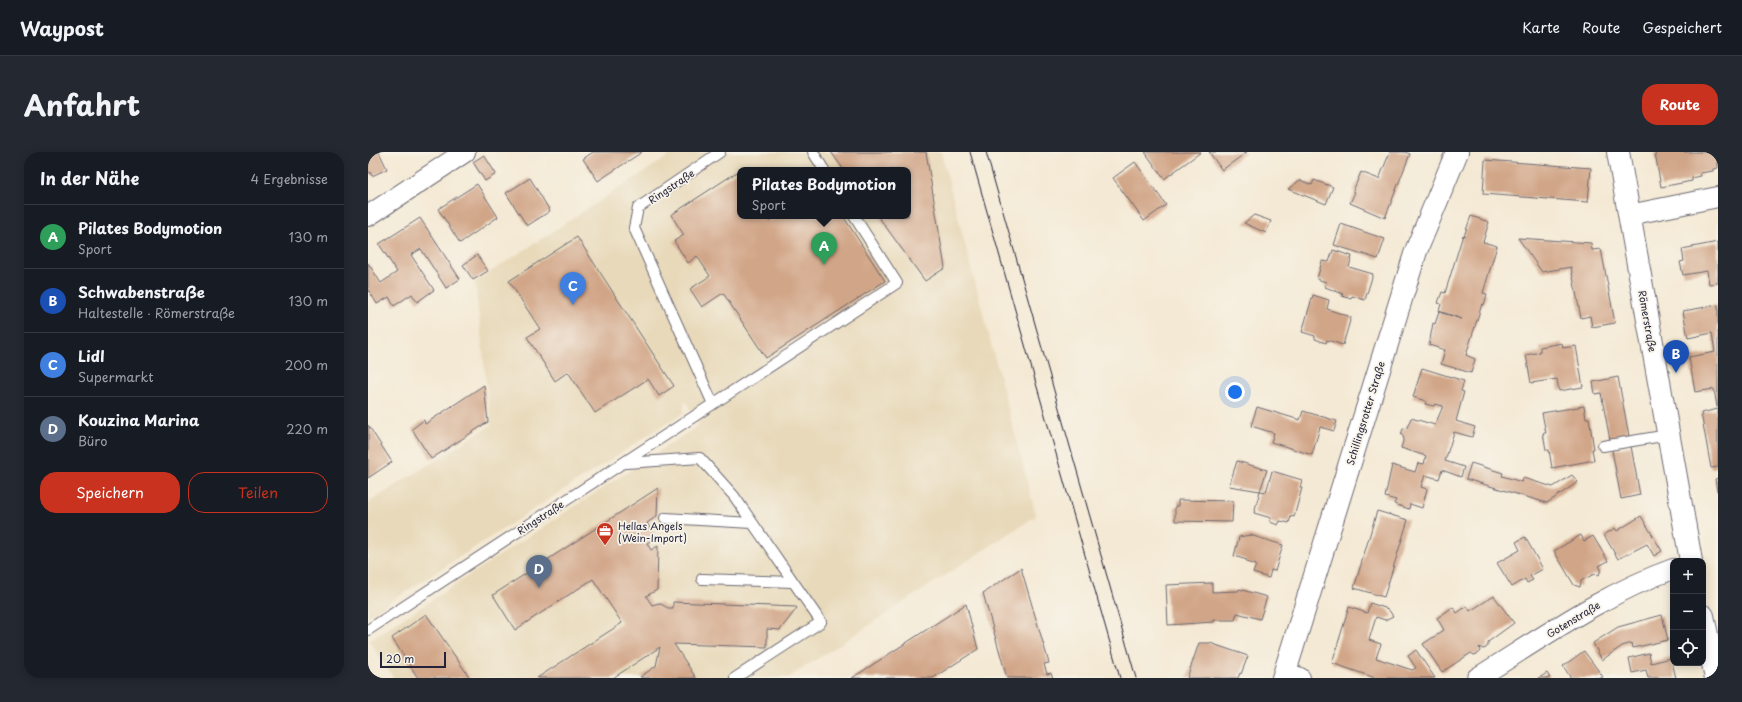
<!DOCTYPE html>
<html lang="de">
<head>
<meta charset="utf-8">
<style>
	:root { --surface:#171b24; --page:#242831; --text:#f1f3f6; --muted:#9ea1a6; --line:#363941; --accent:#c8321e }
	body { margin:0; font-family:"Playpen Sans",sans-serif; background:var(--page); color:var(--text) }
	.controls { position:absolute; right:12px; bottom:12px; display:grid; overflow:hidden; border-radius:8px; box-shadow:0 2px 10px #0003 }
	.controls button { width:36px; height:36px; display:grid; place-items:center; padding:0; border:0; border-bottom:1px solid var(--line); background:var(--surface); color:var(--text); font:20px sans-serif }
	.scale { position:absolute; left:12px; bottom:10px; width:66px; box-sizing:border-box; padding-left:4px; border:2px solid #22223b; border-top:0; font-size:11px; line-height:14px; white-space:nowrap; color:#22223b; -webkit-text-stroke:3px #f7f3e8; paint-order:stroke }
	.you { position:absolute; left:867px; top:240px; width:14px; height:14px; margin:-10px; border:3px solid #fff; border-radius:50%; background:#1a73e8; box-shadow:0 0 0 6px #1a73e833 }
	.badge { display:grid; place-items:center; width:26px; height:26px; border-radius:50%; background:var(--accent); color:#fff; font-size:13px; font-weight:700 }
	.pin { position:absolute; translate:-50% -33px; filter:drop-shadow(0 1px 2px #0008) }
	.pin::after { content:''; position:absolute; top:21px; width:14px; height:12px; background:inherit; clip-path:polygon(0 0,100% 0,50% 100%) }
	.popup { position:absolute; left:369px; top:15px; width:174px; height:52px; box-sizing:border-box; display:grid; place-content:center; border-radius:8px; background:var(--surface); filter:drop-shadow(0 1px 3px #0005); font-size:13px; white-space:nowrap; color:var(--muted) }
	.popup b { font-size:15px; color:var(--text) }
	.popup::after { content:''; position:absolute; left:50%; top:100%; margin-left:-8px; border:8px solid transparent; border-top-color:var(--surface) }
	.list { margin:0; padding:0; list-style:none }
	h2 { display:flex; justify-content:space-between; align-items:center; height:52px; margin:0; padding:0 16px; font-size:17px }
	h2 small { font-size:13px; font-weight:400; color:var(--muted) }
	.list li { display:grid; grid-template-columns:26px 1fr auto; gap:12px; align-items:center; box-sizing:border-box; height:64px; padding:0 16px; border-top:1px solid var(--line) }
	.list b { display:block; font-size:15px; white-space:nowrap }
	.list p { margin:0; font-size:13px; white-space:nowrap; color:var(--muted) }
	.list em { font-size:13px; font-style:normal; color:var(--muted) }
	.actions { display:flex; gap:8px; padding:12px 16px }
	.actions a { flex:1; padding:9px 0; border:1px solid var(--accent); border-radius:16px; text-align:center; font-size:14px; color:var(--accent) }
	.actions .main { background:var(--accent); color:#fff }
	.icon { flex:none; width:22px; height:22px; fill:none; stroke:currentColor; stroke-width:2; stroke-linecap:round; stroke-linejoin:round }
	.map { position:relative; flex:none; width:1350px; height:526px; overflow:hidden; border-radius:16px }
	header { display:flex; align-items:center; gap:24px; box-sizing:border-box; height:56px; padding:0 20px; background:var(--surface); border-bottom:1px solid var(--line) }
	header strong { font-size:19px }
	nav { display:flex; gap:22px; margin-inline-start:auto; font-size:14px }
	.intro { display:flex; align-items:center; justify-content:space-between; box-sizing:border-box; height:96px; padding:0 24px }
	h1 { margin:0; font-size:28px }
	.button { padding:10px 18px; border-radius:16px; background:var(--accent); color:#fff; font-size:14px; font-weight:700 }
	main { display:flex; gap:24px; padding:0 24px }
	aside { flex:1; background:var(--surface); border-radius:16px; box-shadow:0 2px 10px #0003 }
	.map>svg:first-child { display:block }
</style>
</head>
<body>
<header>
<strong>Waypost</strong>
<nav><a>Karte</a><a>Route</a><a>Gespeichert</a></nav>
</header>
<div class="intro"><h1>Anfahrt</h1><a class="button">Route</a></div>
<main>
<aside>
<h2>In der Nähe<small>4 Ergebnisse</small></h2>
<ul class="list">
<li><span class="badge" style="background:#2e9e5b">A</span><div><b>Pilates Bodymotion</b><p>Sport</p></div><em>130 m</em></li>
<li><span class="badge" style="background:#1a4fb4">B</span><div><b>Schwabenstraße</b><p>Haltestelle · Römerstraße</p></div><em>130 m</em></li>
<li><span class="badge" style="background:#3f7fe0">C</span><div><b>Lidl</b><p>Supermarkt</p></div><em>200 m</em></li>
<li><span class="badge" style="background:#5c6f8a">D</span><div><b>Kouzina Marina</b><p>Büro</p></div><em>220 m</em></li>
</ul>
<div class="actions"><a class="main">Speichern</a><a>Teilen</a></div>
</aside>
<div class="map">
<svg width="1350" height="526" viewBox="0 0 1350 526">
	<rect width="100%" height="100%" fill="#f7f3e8"/>
	<filter id="ink" filterUnits="userSpaceOnUse"><feTurbulence type="fractalNoise" baseFrequency=".025" numOctaves="2"/><feDisplacementMap in="SourceGraphic" scale="8" xChannelSelector="R" yChannelSelector="G"/><feConvolveMatrix kernelMatrix="1 2 1 2 8 2 1 2 1" color-interpolation-filters="sRGB"/></filter>
	<filter id="wash" filterUnits="userSpaceOnUse"><feTurbulence type="fractalNoise" baseFrequency=".012" numOctaves="4" result="noise"/><feDisplacementMap in="SourceGraphic" scale="16" xChannelSelector="R" yChannelSelector="G"/><feGaussianBlur stdDeviation="0.9" result="paint"/><feColorMatrix in="noise" values="0 0 0 0 0 0 0 0 0 0 0 0 0 0 0 0 0 1.4 0 .05"/><feComposite in="paint" operator="in"/></filter>
	<g filter="url(#wash)">
		<rect width="100%" height="100%" fill="#f4e9d4"/>
		<path fill="#e8d9ba" fill-rule="evenodd" d="M307 0H573L668 364 420 526H26L1 489 331 273 317 248 315 261 0 464V351L123 273 107 130ZM372 18H540V64H372Z"/>
		<g id="blocks">
			<path fill="#d1a587" d="M0 0H11L19 17 4 24 2 20 0 21Z
				M225 0H274L230 29 215 7Z
				M463 0H558L577 116 557 129 510 64H540V18H476Z
				M777 0H833L796 27Z
				M841 0H879L854 18Z
				M1022 0H1037L1042 2 1017 66 982 51 987 40 985 39 993 20 1011 27Z
				M1294 0H1350V16L1345 17V19L1332 21 1333 24 1324 26V29L1293 35 1287 1Z
				M116 3 128 22 117 29 105 10Z
				M1117 8 1223 16 1220 50 1115 42Z
				M767 10 798 53 776 69 745 26Z
				M369 20 372 25V64H398L401 69 409 64H475L517 129 398 206 355 141 334 155 322 137 342 124 329 104 320 111 306 89 316 83 303 63Z
				M162 26 182 59 159 74 138 41Z
				M932 28 944 33 946 28 965 35 958 52 920 37Z
				M109 32 130 65 92 91 70 57Z
				M886 63 903 69 898 81 876 71Z
				M1103 64 1121 70 1115 90 1129 94 1115 141 1119 142 1116 153 1114 152 1098 203 1107 207 1103 221 1073 212 1077 198 1061 193 1065 171 1067 172 1071 160 1094 167 1071 159 1073 152 1070 151 1074 140 1077 141 1095 83 1096 84Z
				M52 66 92 127 78 136 53 97 43 103 66 138 49 150 44 142 26 154 21 145 9 152 0 137V111L13 131 29 120 11 92Z
				M973 72 1017 87 1010 107 966 93Z
				M209 85 306 234 291 244 280 227 227 261 200 220 187 229 159 185 172 177 141 129Z
				M1150 86 1223 91 1224 98 1233 97 1247 171 1224 175 1222 164 1213 166 1203 115 1174 120Z
				M1350 90V131L1341 132 1339 119 1315 123 1312 110 1316 109 1314 97Z
				M965 98 984 104 981 115 1005 122 997 148 984 144 983 147 974 144 975 142 957 135 958 130 949 127 954 109 961 110Z
				M109 103 120 119 105 128 95 113Z
				M945 143 961 148 959 157 983 165 975 193 959 188 958 191 947 187V184L934 180Z
				M1350 153V255H1349L1346 237 1327 240 1321 205 1347 200 1344 181 1320 186 1315 159Z
				M1194 191 1195 196 1208 194 1215 235 1191 239 1189 227 1163 231 1158 203 1172 200V195Z
				M1054 216 1096 229 1093 239 1096 240 1088 269 1107 275 1104 285 1086 280 1077 309 1096 315 1093 325 1074 318 1071 327 1057 323 1053 335 1059 337 1054 356 1042 352 1041 357 1026 352 1028 348 1017 345 1024 313 1047 320 1050 311 1056 312 1058 304 1033 296 1036 286 1033 282 1035 277 1039 276 1043 266 1067 273 1075 254 1067 252 1066 254 1057 252 1058 249 1045 245Z
				M1250 225 1261 284 1242 288 1233 241 1227 242 1225 230Z
				M116 233 120 270 63 307 44 277 56 268 57 272Z
				M1216 254 1218 266H1221L1226 297H1224L1226 308 1184 316 1181 298H1178L1175 281H1178L1174 261Z
				M889 255 932 268 935 259 969 269 966 279 952 275 944 303 903 290 906 281 883 274Z
				M1350 257V315L1343 316 1333 261Z
				M0 273 24 310 0 326Z
				M1263 294 1272 343 1253 347 1244 298Z
				M869 309 899 318 892 339 861 334Z
				M1103 311 1135 321 1134 324 1154 330 1155 326 1185 335 1204 323 1210 330 1179 351 1098 327Z
				M904 319 934 328 932 336H934L926 365 923 364 921 371 912 369 910 373 902 370 903 366 886 361 892 339 898 340Z
				M1350 326V339H1349L1347 327Z
				M290 336 289 364 279 371 288 386 279 391 283 398 290 394 289 438 278 444 284 453 291 451 300 456H305V450L428 455 429 456 412 478 399 477V495L306 492 328 526H279L272 525 288 514 292 495 245 526H169L254 471 225 427 147 478 125 443Z
				M810 348 865 349 864 370 807 369V354H810Z
				M1009 359 1040 368 1016 445 986 436Z
				M1273 364 1294 399 1286 404 1279 392 1250 407 1236 383 1247 376 1249 379Z
				M882 383 915 393 907 419 903 418 901 426 885 421 888 413 878 410 879 408 866 404 871 385Z
				M1213 383 1216 389 1225 384 1240 409 1231 414 1233 417 1231 423 1226 422 1213 429 1212 435 1206 433 1186 399Z
				M1157 385 1175 417 1162 424 1165 428 1159 431 1157 427 1144 435 1129 411 1152 398 1148 390Z
				M653 416 681 511 676 512 679 522 683 521 685 526H639L631 498 615 441Z
				M844 431V440L870 439 871 437 899 445 892 467 869 461 867 468H846V470L800 473 798 433Z
				M1126 444 1146 471 1120 490V493L1118 496 1115 497 1111 495 1112 499 1109 502 1106 503 1103 501 1074 520 1055 492 1076 478 1069 466 1085 455 1089 461 1099 454 1102 459Z
				M1002 451 1020 457 1025 464 1017 468 1008 465 1001 488 1013 492 1008 506 1044 518 1048 516 1040 504 1048 498 1067 526H1007L964 511 981 455 999 461Z
				M598 452 610 497 565 526H484Z
				M58 462 102 526H50L24 486Z
				M1294 463 1300 488 1265 496 1264 491 1254 494 1234 508 1225 491 1250 475Z
				M831 491H842L880 504 873 522 872 521 870 526H819Z
				M1216 499 1235 525 1233 526H1203L1195 514Z
				M1281 501 1283 511 1303 506 1308 526H1280L1278 518 1264 521 1261 506Z
				M1179 521 1182 526H1171Z"/>
		</g>
	</g>
	<g filter="url(#ink)">
		<use href="#blocks" fill-opacity="0" stroke="#6c6871" stroke-width="1"/>
		<g fill="none" stroke-linecap="round" stroke-linejoin="round">
			<defs>
				<path id="service" d="M445 0 456 18
					M345 252 529 131 486 64
					M1235 294 1300 283
					M258 311 332 306 366 344 453 470 367 526
					M297 366 384 371
					M334 427 424 430
					M0 478 345 252 266 76 270 56 352 0"/>
				<path id="minor" d="M1261 63 1350 45
					M0 64 97 0
					M917 520 932 526
					M1109 526C1172 487 1235 442 1305 417"/>
				<path id="tertiary" d="M1250 0 1323 409
					M1335 464 1348 526
					M915 526 1048 99 1089 0"/>
			</defs>
			<use href="#service" stroke="#6c6871" stroke-width="12"/>
			<use href="#minor" stroke="#6c6871" stroke-width="22"/>
			<use href="#tertiary" stroke="#6c6871" stroke-width="24"/>
			<use href="#service" stroke="#fff" stroke-width="10"/>
			<use href="#minor" stroke="#fff" stroke-width="20"/>
			<use href="#tertiary" stroke="#fff" stroke-width="22"/>
			<path stroke="#22223b" stroke-width="1" d="M602 0 752 526
				M618 0 768 526"/>
		</g>
	</g>
	<defs>
		<symbol id="office-pin" viewBox="-11 -11 22 30"><path d="M0 17L-7.5 6A9.5 9.5 0 1 1 7.5 6Z" fill="#c8321e" stroke="#f7f3e8"/><path d="M-6-3h4V-5.5h4V-3h4V5H-6ZM-1-4.5V-3h2v-1.5ZM-6 0V1H6V0Z" fill="#fff"/></symbol>
	</defs>
	<g fill-rule="evenodd">
		<use href="#office-pin" x="227" y="369" width="20" height="27"/>
	</g>
	<g text-anchor="middle" dominant-baseline="central" stroke-width="3.5" stroke-linejoin="round" paint-order="stroke">
		<g font-size="10" fill="#22223b" stroke="#f7f3e8">
			<text transform="translate(303 34) rotate(-34)">Ringstraße</text>
			<text transform="translate(1280 169) rotate(80)">Römerstraße</text>
			<text transform="translate(997 261) rotate(-73)">Schillingsrotter Straße</text>
			<text transform="translate(172 365) rotate(-33)">Ringstraße</text>
			<text transform="translate(1205 467) rotate(-31)">Gotenstraße</text>
		</g>
		<g font-size="10" fill="#22223b" stroke="#f7f3e8" text-anchor="start">
			<text x="250" y="373">Hellas Angels<tspan x="250" dy="12">(Wein-Import)</tspan></text>
		</g>
	</g>
</svg>
<div class="controls">
<button>+</button>
<button>−</button>
<button><svg class="icon" aria-label="locate" viewBox="0 0 24 24"><circle cx="12" cy="12" r="6"/><path d="M12 2v4M12 18v4M2 12h4M18 12h4"/></svg></button>
</div>
<div class="scale">20 m</div>
<div class="you"></div>
<div class="pin badge" style="left:456px;top:113px;background:#2e9e5b">A</div>
<div class="popup"><b>Pilates Bodymotion</b>Sport</div>
<div class="pin badge" style="left:1308px;top:221px;background:#1a4fb4">B</div>
<div class="pin badge" style="left:205px;top:153px;background:#3f7fe0">C</div>
<div class="pin badge" style="left:171px;top:436px;background:#5c6f8a">D</div>
</div>
</main>
</body>
</html>
